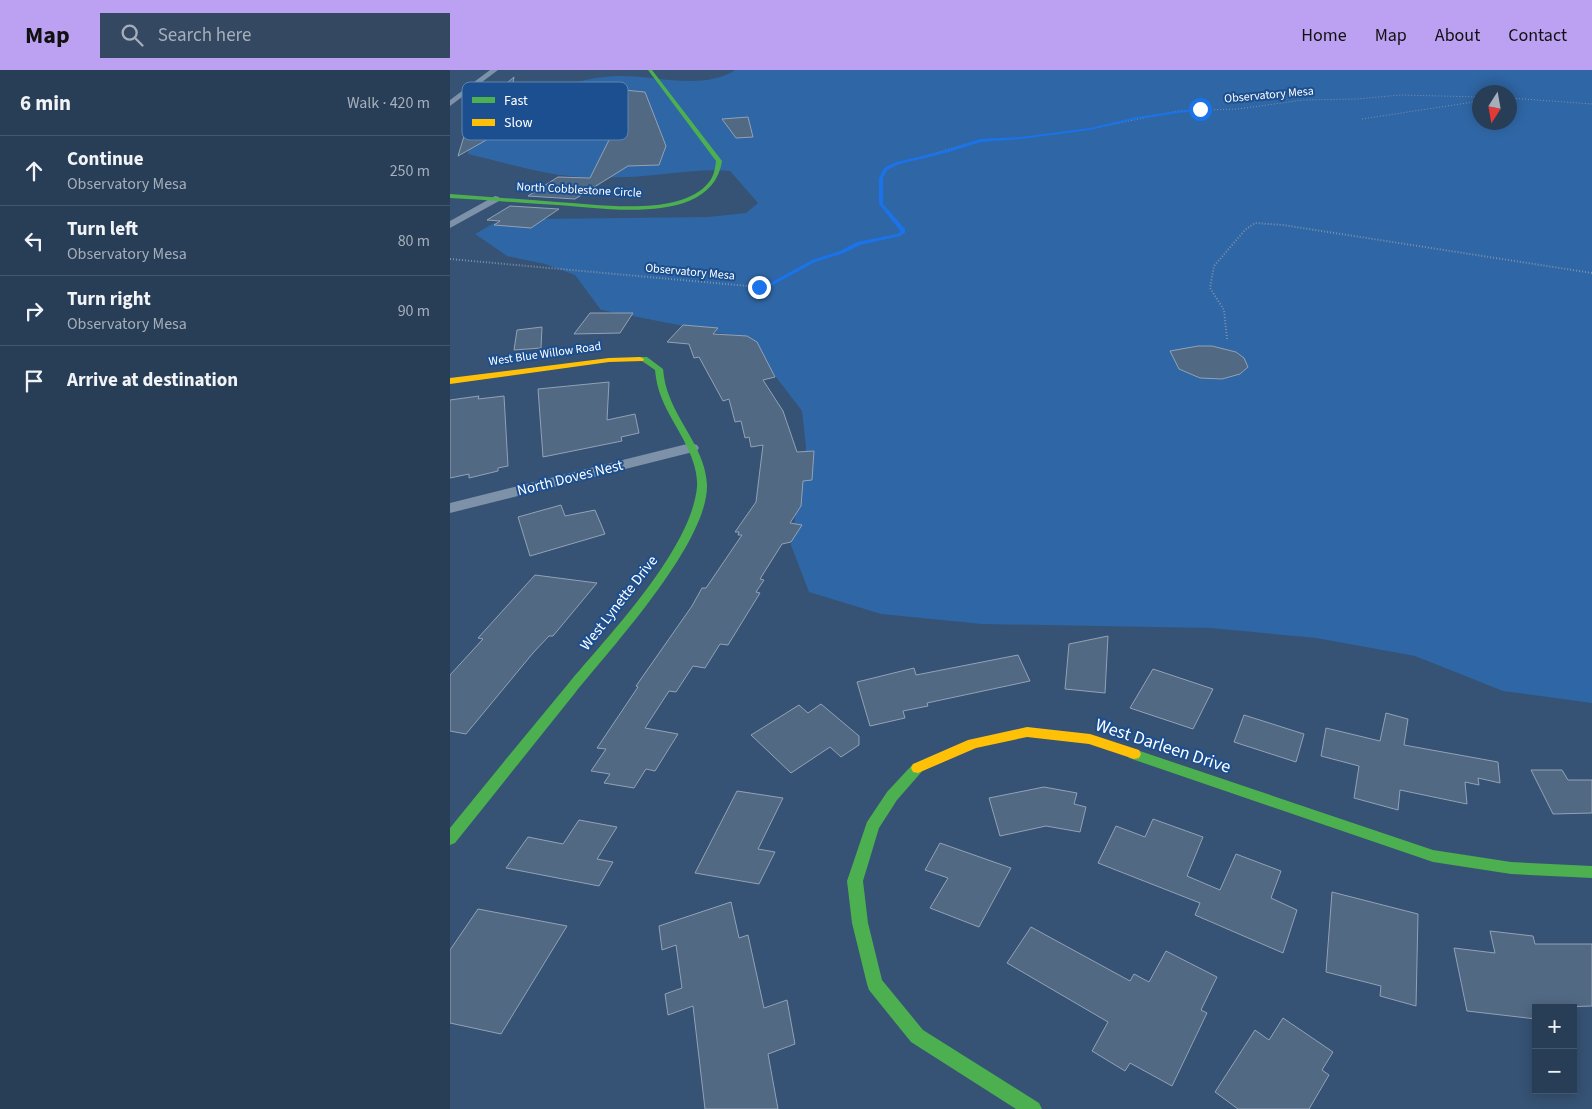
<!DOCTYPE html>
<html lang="en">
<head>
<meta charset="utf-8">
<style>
	:root { --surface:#283e57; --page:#344961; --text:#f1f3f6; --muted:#a5aeba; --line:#44576d; --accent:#bca0f2 }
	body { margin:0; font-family:"Source Sans 3",sans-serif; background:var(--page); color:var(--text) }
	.controls { position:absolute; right:15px; bottom:15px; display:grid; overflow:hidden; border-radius:0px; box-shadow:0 2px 12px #0003 }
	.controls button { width:45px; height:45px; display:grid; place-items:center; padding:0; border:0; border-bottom:1px solid var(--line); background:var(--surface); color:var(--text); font:25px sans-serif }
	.compass { position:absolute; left:1022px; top:15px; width:45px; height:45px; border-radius:50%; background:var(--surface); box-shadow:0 2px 12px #0003; rotate:191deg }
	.stop { position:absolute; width:15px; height:15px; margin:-11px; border:4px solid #1a73e8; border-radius:50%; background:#fff }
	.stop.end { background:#1a73e8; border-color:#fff; box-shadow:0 1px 5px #0008 }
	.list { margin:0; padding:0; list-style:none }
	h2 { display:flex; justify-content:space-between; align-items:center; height:65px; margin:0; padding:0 20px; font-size:21px }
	h2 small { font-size:16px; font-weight:400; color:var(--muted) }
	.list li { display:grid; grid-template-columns:32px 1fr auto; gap:15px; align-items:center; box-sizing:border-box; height:70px; padding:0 20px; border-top:1px solid var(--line) }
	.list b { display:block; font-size:19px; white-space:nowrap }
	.list p { margin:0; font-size:16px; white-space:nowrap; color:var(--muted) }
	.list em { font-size:16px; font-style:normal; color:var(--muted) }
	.icon { flex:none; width:28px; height:28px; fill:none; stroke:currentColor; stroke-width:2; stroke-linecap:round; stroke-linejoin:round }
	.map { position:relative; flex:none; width:1142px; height:1039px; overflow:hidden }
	header { display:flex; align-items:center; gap:30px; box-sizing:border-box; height:70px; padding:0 25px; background:var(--accent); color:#111 }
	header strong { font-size:24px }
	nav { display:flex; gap:28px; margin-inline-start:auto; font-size:18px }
	.search { width:350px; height:45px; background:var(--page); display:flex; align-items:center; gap:12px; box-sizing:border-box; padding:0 18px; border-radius:0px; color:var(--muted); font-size:19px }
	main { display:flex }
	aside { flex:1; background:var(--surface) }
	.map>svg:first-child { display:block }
</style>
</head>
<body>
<header>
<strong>Map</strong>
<div class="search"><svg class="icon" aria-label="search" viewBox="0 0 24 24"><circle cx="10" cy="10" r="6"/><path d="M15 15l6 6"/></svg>Search here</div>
<nav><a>Home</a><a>Map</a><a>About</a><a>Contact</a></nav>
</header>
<main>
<aside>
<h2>6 min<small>Walk · 420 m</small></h2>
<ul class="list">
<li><svg class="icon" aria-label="ahead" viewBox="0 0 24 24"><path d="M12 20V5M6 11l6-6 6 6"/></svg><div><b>Continue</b><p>Observatory Mesa</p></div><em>250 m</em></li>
<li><svg class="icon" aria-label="left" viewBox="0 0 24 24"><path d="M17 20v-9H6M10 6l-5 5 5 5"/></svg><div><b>Turn left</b><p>Observatory Mesa</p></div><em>80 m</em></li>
<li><svg class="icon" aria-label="right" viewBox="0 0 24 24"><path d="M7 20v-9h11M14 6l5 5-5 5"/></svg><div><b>Turn right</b><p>Observatory Mesa</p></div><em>90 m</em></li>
<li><svg class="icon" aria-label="arrive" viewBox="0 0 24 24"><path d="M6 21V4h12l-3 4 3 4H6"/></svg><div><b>Arrive at destination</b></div></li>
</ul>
</aside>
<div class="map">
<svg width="1142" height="1039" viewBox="0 0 1142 1039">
	<rect width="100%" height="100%" fill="#365274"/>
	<path fill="#2f66a5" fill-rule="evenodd" d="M285 0H1142V633L1053 621 965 586 866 568 760 558 532 554 431 544 359 522 341 475 356 377 352 341 296 268 151 240 125 205 95 194 57 186 25 164 44 153 85 149 257 147 296 143 308 133 280 101C246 98 212 106 177 107 150 108 120 108 93 102 68 97 43 90 18 84L19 73C59 37 114 7 169 6 204 5 253 21 285 0ZM1030 22H1060V52H1030Z"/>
	<path fill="#526984" stroke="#92a2b6" d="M64 7 54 60 8 86 21 43Z
		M174 20 195 22 216 76 209 95 178 96 125 129 78 126 108 107 140 108 161 66 149 67 145 33Z
		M298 47 303 67 286 68 272 49Z
		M60 136 109 139 81 158 44 155 50 151 37 150Z
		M140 243H183L170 263 124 264Z
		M233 255 268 258 263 264 297 266 307 272 325 307 313 310 333 341 347 382 364 381 362 410 353 411 351 436 340 453 352 455 341 472 332 474 310 509 314 510 306 522 310 523 278 575 270 574 255 598 243 596 226 622 219 621 195 658 228 664 205 701 196 699 184 718 154 713 160 704 141 701 156 679 147 678 188 617 186 616 242 536 252 518H256L292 465H288L289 462H285L306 432 313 375 301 377 299 367 295 368 291 351 285 352 279 329 273 331 249 287 244 288 239 274 217 272Z
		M92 257 91 278 64 280 67 260Z
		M748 276H762L786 282 794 288 798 297 790 304 772 309 750 308 729 299 720 281Z
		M159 312 157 350 185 344 189 363 171 367 172 371 93 387 88 319Z
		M29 326 28 329 54 326 58 396 48 398V401L19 408V404L0 408V330Z
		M111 435 115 446 145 440 155 464 80 486 68 447Z
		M85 505 147 513 103 566H99L83 583 16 664 0 661V605L33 569 28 568Z
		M658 566 655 623 615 619 619 574Z
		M568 585 580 611 477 633 478 636 453 641 455 648 420 656 407 612 464 598 466 605Z
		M703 599 763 619 743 659 680 638Z
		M371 634 409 666V675L391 687 380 677 341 703 301 665 349 635 358 643Z
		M936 643 958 649 954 675 1048 692 1050 713 1028 708 1029 715 1015 712 1017 734 950 720 948 740 904 728 909 696 871 686 876 658 930 671Z
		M794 645 854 664 846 692 784 672Z
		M1081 700H1112L1118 710H1142V743L1103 744Z
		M594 717 627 723 624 734 636 737 630 762 596 756 550 766 539 728Z
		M287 721 333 728 308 779 325 782 309 814 245 803Z
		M703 749 753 767 737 806 770 820 786 784 831 801 821 828 847 840 833 883 745 845 750 833 648 793 666 756 695 767Z
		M129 750 167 757 147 789 163 792 149 816 56 798 78 767 113 774Z
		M490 773 561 798 529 857 480 838 498 808 475 800Z
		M882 822 968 844 966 936 930 926 931 916 876 902Z
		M281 832 289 868 298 865 314 938 337 930 345 974 318 984 328 1039H255L243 936 218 945 215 924 232 918 226 875 212 880 209 856Z
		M28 839 117 856 51 964 0 953V880Z
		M581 857 680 911 684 904 699 912 716 881 767 907 751 940 757 943 722 1016 680 993 675 1001 642 981 658 952 557 893Z
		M1040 861 1083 866 1085 874H1142V936L1086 938V949L1017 941 1004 878 1045 883Z
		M833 948 883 982 872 1000 879 1005 859 1039H788L765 1022 805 960 819 970Z"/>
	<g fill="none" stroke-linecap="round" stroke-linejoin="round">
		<path stroke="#7d92a8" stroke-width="1" stroke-dasharray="1 2" stroke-linecap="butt" d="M1060 28 1142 34
			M912 49 1030 31
			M472 87 530 70 571 68 640 59 728 41 788 39 853 30 906 29 951 25 1030 27"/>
		<path stroke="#7d92a8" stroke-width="2" stroke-dasharray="1 2" stroke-linecap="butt" d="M0 189 309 217 322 214 364 191 392 182 408 174 448 165 453 162 431 134V108L436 99 448 93 478 86
			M777 269 774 240 760 218 764 196 795 160 805 153 833 155 1142 203"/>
		<path fill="#7d92a8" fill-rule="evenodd" d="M40 0H48L0 36V30Z
			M45 126 49 127V131L0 158V151Z
			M241 373 247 375 249 378 247 381 0 443V433Z"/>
		<path fill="#4caf50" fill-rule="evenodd" d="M198 0H202L272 91C262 157 154 138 107 135 72 133 36 130 0 128V124C36 127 72 129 107 132 147 134 231 148 259 112 264 106 265 99 266 91Z
			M187 287H197L213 299C214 309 216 319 220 328 231 356 256 383 257 415 258 473 162 577 125 623 85 673 45 723 5 773L0 775V758C39 710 78 662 118 614 158 566 241 480 247 417 249 386 223 356 212 329 208 320 206 310 205 300L192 291H187Z
			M684 679 983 780 1061 792 1142 796V808L1061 804 983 792 679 688 677 684 679 680Z
			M468 693 473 694 475 698 447 730 429 758 413 811 418 853 432 910 473 960 589 1033 592 1039H566L461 972 419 920 417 914 402 853 397 811 417 752 437 722 463 694Z"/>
		<path fill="#ffc107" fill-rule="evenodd" d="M190 287 194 289 193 291 159 292 0 314V308L159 288Z
			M577 657 640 664 689 680 691 684 689 688 684 689 639 674 577 667 526 678 468 703 463 702 461 698 463 694 518 670Z"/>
	</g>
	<path fill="#1a73e8" d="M750 38 751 40 686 49 640 60 571 69 531 72 496 83 449 94 437 100 433 108V134L455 159V163L450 166 410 175 394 183 365 192 323 215 309 219 307 217 320 213 362 190 390 181 407 172 447 164 451 162 429 134V108L434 98 446 92 493 81 530 69 571 67 640 58 686 47Z"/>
	<g text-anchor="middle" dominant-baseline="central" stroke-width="4" stroke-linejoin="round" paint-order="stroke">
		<g font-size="12" fill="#fff" stroke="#1b4f8f">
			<text transform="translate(819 25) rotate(-5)">Observatory Mesa</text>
			<text transform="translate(129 120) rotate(3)">North Cobblestone Circle</text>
			<text transform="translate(240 202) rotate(5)">Observatory Mesa</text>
			<text transform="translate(95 284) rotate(-8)">West Blue Willow Road</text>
		</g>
		<g font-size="15" fill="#fff" stroke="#1b4f8f">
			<text transform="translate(120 408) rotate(-14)">North Doves Nest</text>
			<text transform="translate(169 533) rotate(-52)">West Lynette Drive</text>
		</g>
		<g font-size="18" fill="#fff" stroke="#1b4f8f">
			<text transform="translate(713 676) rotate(18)">West Darleen Drive</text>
		</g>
	</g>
	<rect x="12" y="12" width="166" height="58" rx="8" fill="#1b4f8f" stroke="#5f84b1" stroke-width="1"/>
	<rect x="22" y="27" width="23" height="6" fill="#4caf50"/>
	<rect x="22" y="49" width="23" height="7" fill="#ffc107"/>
	<g font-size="14" fill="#fff">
		<text x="54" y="35">Fast</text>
		<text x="54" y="57">Slow</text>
	</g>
</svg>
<div class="controls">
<button>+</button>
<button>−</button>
</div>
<svg class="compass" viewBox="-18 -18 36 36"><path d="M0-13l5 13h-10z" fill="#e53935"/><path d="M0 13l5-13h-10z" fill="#a5aeba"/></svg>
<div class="stop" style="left:750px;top:39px"></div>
<div class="stop end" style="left:309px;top:217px"></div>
</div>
</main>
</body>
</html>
